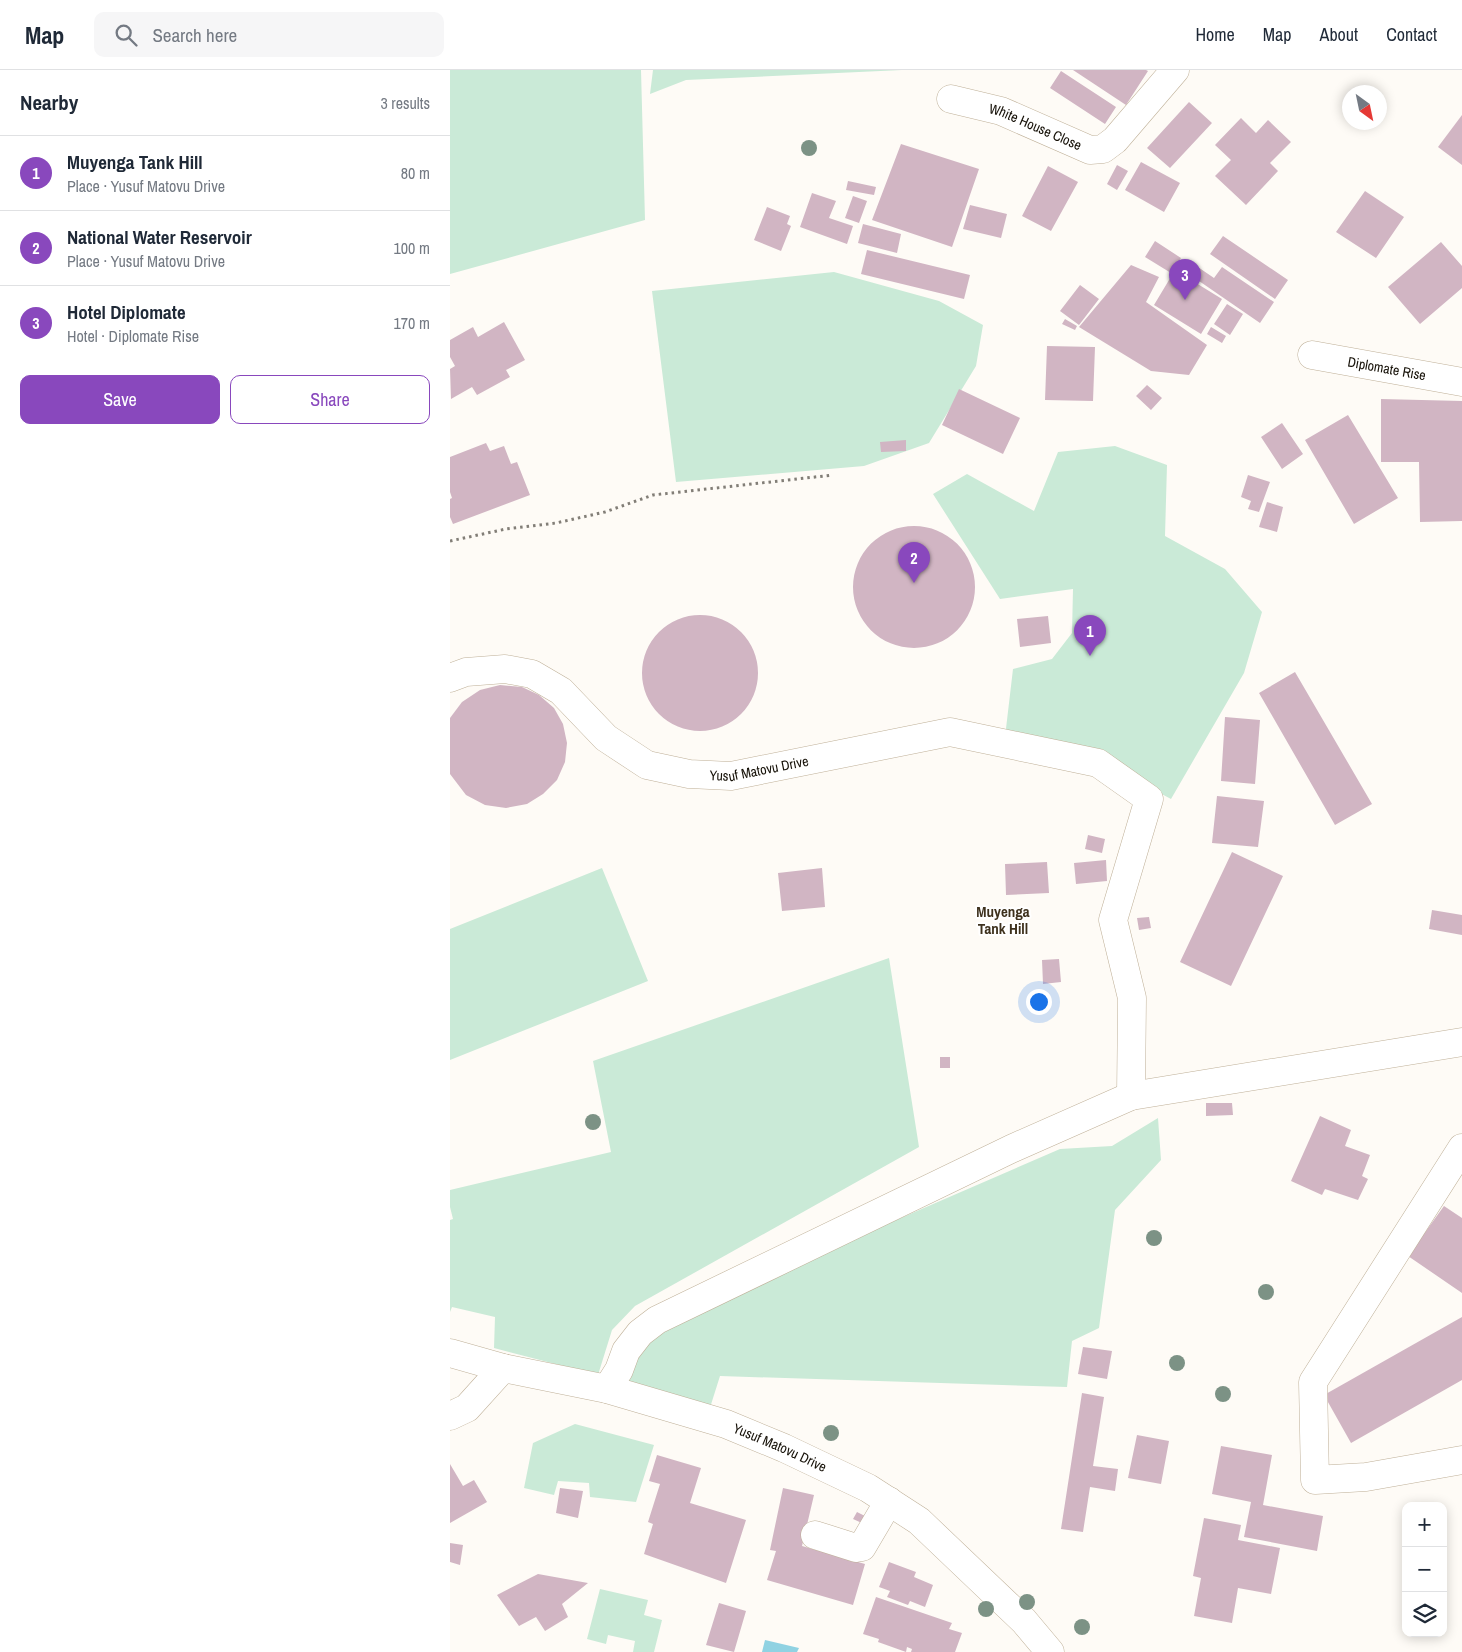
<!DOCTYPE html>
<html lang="en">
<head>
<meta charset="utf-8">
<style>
	:root { --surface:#fff; --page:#f6f6f7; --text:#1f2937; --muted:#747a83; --line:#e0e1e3; --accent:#8948bd }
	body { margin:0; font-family:"Archivo Narrow",sans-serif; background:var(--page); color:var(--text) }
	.controls { position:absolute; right:15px; bottom:15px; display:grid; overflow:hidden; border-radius:10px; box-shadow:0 2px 12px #0003 }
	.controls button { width:45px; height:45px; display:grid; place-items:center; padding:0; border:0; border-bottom:1px solid var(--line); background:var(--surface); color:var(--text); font:25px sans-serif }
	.compass { position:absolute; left:892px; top:15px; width:45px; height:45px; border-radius:50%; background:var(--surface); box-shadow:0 2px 12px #0003; rotate:147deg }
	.you { position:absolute; left:588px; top:931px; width:18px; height:18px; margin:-12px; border:4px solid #fff; border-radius:50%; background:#1a73e8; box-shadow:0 0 0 8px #1a73e833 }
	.badge { display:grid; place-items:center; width:32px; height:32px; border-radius:50%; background:var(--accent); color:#fff; font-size:16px; font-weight:700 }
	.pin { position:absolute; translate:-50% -41px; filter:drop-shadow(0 1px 2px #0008) }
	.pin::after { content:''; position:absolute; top:26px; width:18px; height:15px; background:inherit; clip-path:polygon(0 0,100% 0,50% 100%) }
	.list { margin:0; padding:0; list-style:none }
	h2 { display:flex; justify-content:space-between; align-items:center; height:65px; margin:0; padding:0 20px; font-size:21px }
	h2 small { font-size:16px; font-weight:400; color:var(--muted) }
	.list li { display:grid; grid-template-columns:32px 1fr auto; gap:15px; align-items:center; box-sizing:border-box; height:75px; padding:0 20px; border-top:1px solid var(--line) }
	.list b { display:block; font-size:19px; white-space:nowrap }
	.list p { margin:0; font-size:16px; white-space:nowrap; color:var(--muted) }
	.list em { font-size:16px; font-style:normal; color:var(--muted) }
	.actions { display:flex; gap:10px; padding:15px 20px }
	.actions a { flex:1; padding:11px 0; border:1px solid var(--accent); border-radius:10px; text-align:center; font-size:18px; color:var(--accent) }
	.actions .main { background:var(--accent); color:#fff }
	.icon { flex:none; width:28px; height:28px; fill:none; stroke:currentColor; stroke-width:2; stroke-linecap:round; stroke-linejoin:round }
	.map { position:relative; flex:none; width:1012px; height:1582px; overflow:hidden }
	header { display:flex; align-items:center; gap:30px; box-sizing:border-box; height:70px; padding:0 25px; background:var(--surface); border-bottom:1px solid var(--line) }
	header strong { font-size:24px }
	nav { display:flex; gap:28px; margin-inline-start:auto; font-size:18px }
	.search { width:350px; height:45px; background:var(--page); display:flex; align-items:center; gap:12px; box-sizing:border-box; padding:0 18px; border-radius:10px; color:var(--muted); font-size:19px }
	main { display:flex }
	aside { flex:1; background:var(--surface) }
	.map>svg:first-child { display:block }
</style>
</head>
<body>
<header>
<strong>Map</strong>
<div class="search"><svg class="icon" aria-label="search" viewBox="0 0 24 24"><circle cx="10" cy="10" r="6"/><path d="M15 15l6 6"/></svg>Search here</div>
<nav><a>Home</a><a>Map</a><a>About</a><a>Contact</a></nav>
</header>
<main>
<aside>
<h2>Nearby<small>3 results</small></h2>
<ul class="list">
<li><span class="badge">1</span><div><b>Muyenga Tank Hill</b><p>Place · Yusuf Matovu Drive</p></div><em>80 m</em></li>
<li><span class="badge">2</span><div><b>National Water Reservoir</b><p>Place · Yusuf Matovu Drive</p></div><em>100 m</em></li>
<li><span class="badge">3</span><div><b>Hotel Diplomate</b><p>Hotel · Diplomate Rise</p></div><em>170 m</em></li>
</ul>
<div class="actions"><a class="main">Save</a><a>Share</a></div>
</aside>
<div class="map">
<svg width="1012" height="1582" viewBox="0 0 1012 1582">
	<rect width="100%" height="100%" fill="#fefbf6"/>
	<path fill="#caead7" d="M0 0H191L195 150 0 204Z
		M203 0H452L236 10 200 24Z
		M384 202 489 231 533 255 526 296 479 373 414 396 226 412 202 221Z
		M665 376 717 395 715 466 775 499 812 542 794 603 721 729 661 697 555 667 563 599 602 589 622 563 623 519 550 529 483 424 517 404 584 441 608 382Z
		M152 798 198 911 0 990V859Z
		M439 888 469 1077 185 1236 162 1260 148 1305 44 1278 45 1247 2 1237 0 1242V1150L3 1149 0 1137V1120L161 1082 143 991Z
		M708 1048 711 1090 665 1140 649 1258 622 1271 617 1317 270 1306 258 1344 173 1314 193 1269 280 1222 610 1079 662 1076Z
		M125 1354 204 1375 186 1432 140 1427 139 1413 108 1411 104 1425 74 1418 83 1373Z
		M150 1519 198 1530 194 1545 212 1550 204 1582H183L185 1571 158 1565 156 1574 137 1569Z"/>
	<path fill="#90d2e2" d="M315 1570 349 1578 347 1582H312Z"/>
	<path fill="#d1b5c3" d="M623 0H696L698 1 676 35Z
		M611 1 666 37 655 54 600 18Z
		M739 32 762 53 720 98 697 78Z
		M1012 45V95L988 77Z
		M791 48 806 63 818 50 841 72 820 93 828 101 796 135 765 106 781 90 765 75Z
		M451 74 529 99 502 177 422 150Z
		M691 92 730 113 714 142 675 120Z
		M667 95 678 101 667 120 657 114Z
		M598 96 628 112 601 161 572 146Z
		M398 111 426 117 424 125 396 120Z
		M915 121 954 147 926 188 886 162Z
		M362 123 386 131 379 148 403 156 397 174 350 157Z
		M403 126 417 131 409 153 395 148Z
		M520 135 557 144 551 168 513 159Z
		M317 137 340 146 337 154 341 156 331 181 304 170Z
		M413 154 451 164 447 183 408 173Z
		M773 166 838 210 825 229 760 184Z
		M705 171 731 188 721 203 695 187Z
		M991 172 1012 196V218L970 254 938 217Z
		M417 180 520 205 514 229 411 204Z
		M742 193 764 208 772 197 824 232 810 253 736 202Z
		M681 195 709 207 696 232 757 275 739 305 701 301 629 257Z
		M725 200 772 229 751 264 704 235Z
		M630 215 649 229 629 255 610 241Z
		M777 234 793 244 780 265 764 254Z
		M615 249 627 256 625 260 612 254Z
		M54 252 75 290 56 300 60 307 27 325 22 317 1 329 0 299 5 296 0 287V270L23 257 28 267Z
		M761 257 776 266 772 273 757 264Z
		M597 276 645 277 643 331 595 330Z
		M697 315 712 328 701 340 686 326Z
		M509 319 570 348 553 384 492 355Z
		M931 329 1012 331V451L970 452 969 392H931Z
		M898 345 948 428 904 454 855 370Z
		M832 353 853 384 832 399 811 367Z
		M456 370V381L431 382 430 372Z
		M36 373 40 381 54 376 61 394 67 392 80 425 3 454 0 447V429L2 428 0 422V387Z
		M798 405 820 412 809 442 798 439 801 431 791 427Z
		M817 432 833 437 827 462 809 457Z
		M403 517a61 61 0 1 1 122 0a61 61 0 1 1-122 0Z
		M192 603a58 58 0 1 1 116 0a58 58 0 1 1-116 0Z
		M598 546 601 573 570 577 567 549Z
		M845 602 922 734 885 755 809 623Z
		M50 615 72 617 89 625 104 638 113 654 117 673 115 692 107 710 93 724 77 734 56 738 35 735 16 725 0 704V648L12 632 30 620Z
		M775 647 810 650 805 714 771 711Z
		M767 726 814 731 808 777 762 773Z
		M638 765 655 769 652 783 635 779Z
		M782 782 833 806 781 916 730 892Z
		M656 790 657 811 626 814 624 793Z
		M597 792 599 823 556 825 555 794Z
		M372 798 375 837 332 841 328 803Z
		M982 840 1012 845V865L979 859Z
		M699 847 701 858 689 860 687 848Z
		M609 889 611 912 593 914 592 890Z
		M490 987H500V998H490Z
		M756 1033H782L783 1045 756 1046Z
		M870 1046 901 1060 895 1076 920 1085 912 1106 918 1109 908 1130 875 1119 872 1125 841 1111Z
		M994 1136 1012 1148V1223L958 1186Z
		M1012 1247V1310L901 1373 874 1325Z
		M633 1277 662 1281 657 1309 628 1304Z
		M632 1323 654 1327 643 1396 668 1399 665 1421 640 1417 633 1462 611 1459Z
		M687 1365 719 1371 711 1414 678 1408Z
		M771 1376 822 1385 813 1435 873 1446 867 1481 794 1467 801 1432 806 1433 762 1424Z
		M207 1385 251 1398 240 1433 296 1450 276 1513 194 1484 203 1454 198 1452 210 1414 199 1411Z
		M0 1394 13 1416 24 1410 37 1432 0 1453Z
		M110 1418 133 1421 128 1448 106 1443Z
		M333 1418 364 1425 352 1476 415 1494 403 1535 317 1510 326 1481 320 1480Z
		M407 1442 417 1447 414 1454 403 1449Z
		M754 1448 791 1455 788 1470 830 1478 821 1524 788 1518 782 1553 744 1546 751 1508 743 1506Z
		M0 1473 13 1475 10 1495 0 1492Z
		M439 1492 466 1502 464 1507 483 1515 475 1537 460 1531 458 1535 437 1527 440 1521 429 1517Z
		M88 1504 138 1513 112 1534 118 1547 95 1561 86 1547 69 1556 47 1525Z
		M426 1527 502 1553 499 1559 512 1563 505 1582H461L462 1579 457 1577 456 1582 428 1572 429 1569 413 1564Z
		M269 1533 296 1541 284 1582 256 1575Z"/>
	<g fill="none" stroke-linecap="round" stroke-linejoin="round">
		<defs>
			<g id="minor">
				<path id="s1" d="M501 29 551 41 640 80 653 79 665 70 725 0"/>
				<path id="s2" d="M862 285 1012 312"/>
				<path id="s3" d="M0 608 16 602 55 599 82 604 111 621 156 668 197 695 239 704 281 706 500 662 648 693 699 729 663 850 682 928 681 1026"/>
				<path d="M1012 1078 863 1312 865 1410 916 1407 1012 1390"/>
				<path id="s4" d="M0 1283 53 1298 157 1319 276 1354 334 1378 418 1418 469 1451 574 1551 600 1582"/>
				<path d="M157 1319 169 1300 176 1281 190 1263 207 1250 561 1079 681 1026 1012 972"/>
				<path d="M0 1346 17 1338 53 1298"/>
				<path d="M365 1465 406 1478 412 1477 439 1431"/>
			</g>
		</defs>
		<use href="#minor" stroke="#bfb098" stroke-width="29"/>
		<path stroke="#827e77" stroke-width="3" stroke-dasharray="2.5 4" stroke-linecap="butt" d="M0 471 56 459 106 453 155 442 203 425 383 405"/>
		<use href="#minor" stroke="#fff" stroke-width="28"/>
	</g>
	<g fill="#7c9285">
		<circle cx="359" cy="78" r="8"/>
		<circle cx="143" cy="1052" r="8"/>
		<circle cx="704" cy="1168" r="8"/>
		<circle cx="816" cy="1222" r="8"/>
		<circle cx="727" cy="1293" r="8"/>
		<circle cx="773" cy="1324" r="8"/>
		<circle cx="381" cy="1363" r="8"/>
		<circle cx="577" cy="1532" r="8"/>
		<circle cx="536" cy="1539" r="8"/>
		<circle cx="632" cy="1557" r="8"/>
	</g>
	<g text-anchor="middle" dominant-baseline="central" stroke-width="4" stroke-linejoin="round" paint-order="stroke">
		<g font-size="14" fill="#151007" stroke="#fff">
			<text stroke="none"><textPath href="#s1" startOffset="89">White House Close</textPath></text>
			<text stroke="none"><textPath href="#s2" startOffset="76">Diplomate Rise</textPath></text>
			<text stroke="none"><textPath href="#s3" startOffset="345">Yusuf Matovu Drive</textPath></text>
			<text stroke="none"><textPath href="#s4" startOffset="344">Yusuf Matovu Drive</textPath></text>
		</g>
		<g font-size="15" font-weight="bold" fill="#3e311d" stroke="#fff">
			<text x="553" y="841">Muyenga<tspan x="553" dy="17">Tank Hill</tspan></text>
		</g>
	</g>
</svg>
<div class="controls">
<button>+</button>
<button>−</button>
<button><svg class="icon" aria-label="layers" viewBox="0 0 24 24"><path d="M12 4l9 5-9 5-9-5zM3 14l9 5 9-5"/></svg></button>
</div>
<svg class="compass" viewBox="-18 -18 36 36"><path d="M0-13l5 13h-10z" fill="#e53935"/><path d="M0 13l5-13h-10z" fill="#747a83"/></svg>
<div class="you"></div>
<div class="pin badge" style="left:640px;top:586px">1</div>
<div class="pin badge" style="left:464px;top:513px">2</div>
<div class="pin badge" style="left:735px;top:230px">3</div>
</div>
</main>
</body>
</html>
